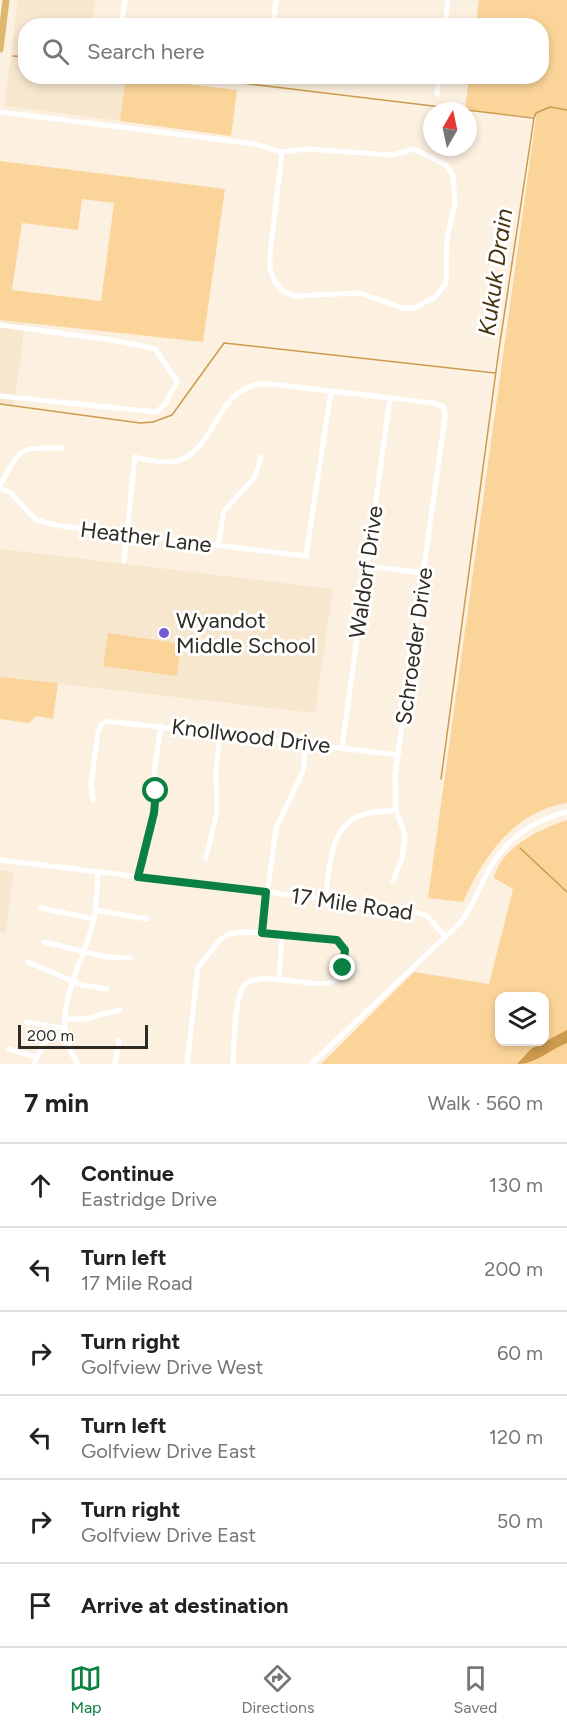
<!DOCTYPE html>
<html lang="en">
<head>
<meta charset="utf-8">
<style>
	:root { --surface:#fff; --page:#f2f2f2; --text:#222; --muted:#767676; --line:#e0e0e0; --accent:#0b8043 }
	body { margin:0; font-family:Figtree,sans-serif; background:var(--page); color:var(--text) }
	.controls { position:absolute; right:18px; bottom:18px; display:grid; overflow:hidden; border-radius:12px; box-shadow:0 3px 9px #0003 }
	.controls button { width:54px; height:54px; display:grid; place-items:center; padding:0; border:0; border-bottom:2px solid var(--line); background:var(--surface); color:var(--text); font:30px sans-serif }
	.compass { position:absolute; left:423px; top:102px; width:54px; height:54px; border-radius:50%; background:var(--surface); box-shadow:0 3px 9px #0003; rotate:9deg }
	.scale { position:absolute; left:18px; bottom:15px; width:130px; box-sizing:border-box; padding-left:6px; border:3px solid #2e2a24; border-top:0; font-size:16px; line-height:21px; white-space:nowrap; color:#2e2a24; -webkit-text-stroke:4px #fff; paint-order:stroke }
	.stop { position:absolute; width:18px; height:18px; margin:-14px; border:4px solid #0b8043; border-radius:50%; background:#fff }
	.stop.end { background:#0b8043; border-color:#fff; box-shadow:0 2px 6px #0008 }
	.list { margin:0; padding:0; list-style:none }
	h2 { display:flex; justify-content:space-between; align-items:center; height:78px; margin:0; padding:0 24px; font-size:26px }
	h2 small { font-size:20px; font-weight:400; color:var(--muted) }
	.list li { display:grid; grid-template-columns:39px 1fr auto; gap:18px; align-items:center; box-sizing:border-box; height:84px; padding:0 24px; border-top:2px solid var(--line) }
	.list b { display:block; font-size:22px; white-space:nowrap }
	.list p { margin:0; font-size:20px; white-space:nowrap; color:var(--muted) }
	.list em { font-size:20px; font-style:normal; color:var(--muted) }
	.icon { flex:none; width:33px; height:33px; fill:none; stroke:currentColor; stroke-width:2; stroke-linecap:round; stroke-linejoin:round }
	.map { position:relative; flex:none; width:567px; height:1064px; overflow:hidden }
	.search { position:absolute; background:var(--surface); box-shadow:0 3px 9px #0003; left:18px; right:18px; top:18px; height:66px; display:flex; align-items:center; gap:15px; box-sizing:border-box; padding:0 21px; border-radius:24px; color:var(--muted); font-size:22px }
	.sheet { height:582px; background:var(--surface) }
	nav { display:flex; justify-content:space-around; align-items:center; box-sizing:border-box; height:84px; border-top:2px solid var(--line); background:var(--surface); font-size:16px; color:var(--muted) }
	nav a { display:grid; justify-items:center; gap:3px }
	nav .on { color:var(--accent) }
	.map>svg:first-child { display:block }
</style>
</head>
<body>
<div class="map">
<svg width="567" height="1064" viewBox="0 0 567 1064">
	<rect width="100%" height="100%" fill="#fcf0e0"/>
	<path fill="#f7e7cf" d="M18 0H95L91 25 26 26V76L126 77 120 121 4 106Z
		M0 320 25 323 14 405 0 404Z
		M0 549 333 589 315 713 0 677Z
		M0 870 13 872 6 933 0 932Z"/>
	<path fill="#fbd499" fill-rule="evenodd" d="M479 0H567V803C513 812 484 856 463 902L428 898 536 117 465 110 469 77 542 76V26L476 25Z
		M126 77 237 90 231 136 120 121Z
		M0 161 225 189 203 342 0 320ZM82 199 114 203 101 301 12 290 22 223 78 230Z
		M108 633 181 644 177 676 103 666Z
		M0 677 58 683 53 719 36 716 29 723 0 719Z
		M567 820V1064H321L414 972 489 984 513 889 494 878C501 847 540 829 567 820ZM500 996H544V1042H500Z"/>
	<path fill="#cc9b4d" d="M567 1030V1043C549 1050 536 1064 517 1064L531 1049Z"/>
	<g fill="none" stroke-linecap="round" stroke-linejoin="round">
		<path stroke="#cc9b4d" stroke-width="1.5" d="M13 56 26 57
			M184 76 533 118
			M0 404 140 423 153 422 172 415 224 343 495 373
			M441 779 499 349 534 118 536 113 550 107 567 110
			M520 848 567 892"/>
		<path stroke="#fff" stroke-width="5" d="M121 26 125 0
			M273 26 276 0
			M445 26 448 0
			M437 94 439 76
			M0 112 255 144 282 152
			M308 149 392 155 414 149 446 165 453 175 455 203 447 238 446 283 435 297 414 308H402L360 293 294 296 283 291 275 282 270 269V254L282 152Z
			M0 325 112 340 155 349 177 381 166 403 157 412 0 396
			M0 485C22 446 18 448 62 448
			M0 488 11 493 36 520 60 526 306 556 331 391
			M218 546 224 511 255 477 261 457
			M124 561 135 457C148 460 164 464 177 461 219 450 214 380 271 384L434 403 444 407 445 417 395 775 396 810 405 835 402 858 393 881
			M367 566 423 573
			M342 747 390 398
			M93 800 91 785 98 732 101 725 107 721 399 755
			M206 858 217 812 216 769 220 733
			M0 860 408 909 427 916 445 936
			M138 877 156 806 154 773 161 726
			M325 899C330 871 328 829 359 816 370 811 384 812 396 810
			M41 908 94 919
			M95 910 147 919
			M262 933 276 828 303 771 306 743
			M44 942 106 957 130 958
			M28 962 82 985 107 989
			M279 980 282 934
			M64 1019H85L120 1010
			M26 1022 63 1028
			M9 1049 36 1057
			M34 1064 44 1042 65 1034
			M78 1064C44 1017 84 967 94 918 97 903 97 887 98 872
			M115 1064 119 1040
			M187 1064 198 967 220 940 229 934 244 932 328 938 342 943C346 950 345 958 344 966 337 1006 265 962 244 986 234 997 234 1048 233 1064
			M311 1064 459 924C472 908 479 889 488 871 505 840 533 820 567 812"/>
		<path stroke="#dcb86e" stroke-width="7" d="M0 49 6 0"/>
	</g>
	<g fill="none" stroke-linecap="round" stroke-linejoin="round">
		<path stroke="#0b8043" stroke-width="8" d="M156 791 154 813 138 877 266 892 262 933 337 940 345 950 343 968"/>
	</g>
	<circle fill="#715cd6" stroke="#fff" stroke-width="2" cx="164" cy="633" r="6"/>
	<g text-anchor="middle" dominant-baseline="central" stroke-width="6" stroke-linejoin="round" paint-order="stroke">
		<g font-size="22" fill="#2e2a24" stroke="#fff">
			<text transform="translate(146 537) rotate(7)">Heather Lane</text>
			<text transform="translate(366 572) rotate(-82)">Waldorf Drive</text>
			<text transform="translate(414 646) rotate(-82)">Schroeder Drive</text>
			<text transform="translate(251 736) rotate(7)">Knollwood Drive</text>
			<text transform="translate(352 904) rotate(8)">17 Mile Road</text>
		</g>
		<g font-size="22" fill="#2e2a24" stroke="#fff" text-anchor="start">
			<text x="176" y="620">Wyandot<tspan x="176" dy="25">Middle School</tspan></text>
		</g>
		<g font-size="24" font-style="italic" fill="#493412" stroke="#fff">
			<text transform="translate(495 272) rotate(-82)">Kukuk Drain</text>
		</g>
	</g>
</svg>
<div class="controls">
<button><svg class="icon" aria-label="layers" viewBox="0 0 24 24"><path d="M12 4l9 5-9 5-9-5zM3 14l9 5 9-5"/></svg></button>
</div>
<svg class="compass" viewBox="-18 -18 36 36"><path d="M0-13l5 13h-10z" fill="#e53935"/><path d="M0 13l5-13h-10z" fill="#767676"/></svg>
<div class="scale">200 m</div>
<div class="stop" style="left:156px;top:791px"></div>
<div class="stop end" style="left:343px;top:968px"></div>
<div class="search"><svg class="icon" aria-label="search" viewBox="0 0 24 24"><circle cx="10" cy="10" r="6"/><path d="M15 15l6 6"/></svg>Search here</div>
</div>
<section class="sheet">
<h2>7 min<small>Walk · 560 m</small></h2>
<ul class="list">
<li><svg class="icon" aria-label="ahead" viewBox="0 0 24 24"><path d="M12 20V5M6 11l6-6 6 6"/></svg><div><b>Continue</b><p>Eastridge Drive</p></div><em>130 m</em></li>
<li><svg class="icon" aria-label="left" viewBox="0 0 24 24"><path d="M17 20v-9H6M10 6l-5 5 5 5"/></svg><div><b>Turn left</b><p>17 Mile Road</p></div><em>200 m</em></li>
<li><svg class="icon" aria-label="right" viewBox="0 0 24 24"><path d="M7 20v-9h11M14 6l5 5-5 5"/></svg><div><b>Turn right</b><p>Golfview Drive West</p></div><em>60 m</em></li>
<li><svg class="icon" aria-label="left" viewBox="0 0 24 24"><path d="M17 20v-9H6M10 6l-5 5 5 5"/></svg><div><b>Turn left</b><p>Golfview Drive East</p></div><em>120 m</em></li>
<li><svg class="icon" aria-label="right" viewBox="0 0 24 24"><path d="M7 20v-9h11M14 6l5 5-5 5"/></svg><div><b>Turn right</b><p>Golfview Drive East</p></div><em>50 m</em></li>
<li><svg class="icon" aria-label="arrive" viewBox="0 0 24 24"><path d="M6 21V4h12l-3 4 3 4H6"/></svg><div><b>Arrive at destination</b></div></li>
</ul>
</section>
<nav>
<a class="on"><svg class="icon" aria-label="map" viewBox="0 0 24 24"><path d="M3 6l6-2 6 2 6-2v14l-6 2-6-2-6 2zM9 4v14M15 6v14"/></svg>Map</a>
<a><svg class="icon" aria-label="directions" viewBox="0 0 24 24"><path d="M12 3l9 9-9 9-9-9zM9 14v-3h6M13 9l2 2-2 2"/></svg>Directions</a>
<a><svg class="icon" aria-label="saved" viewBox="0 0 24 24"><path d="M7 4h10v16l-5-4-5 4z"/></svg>Saved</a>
</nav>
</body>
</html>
